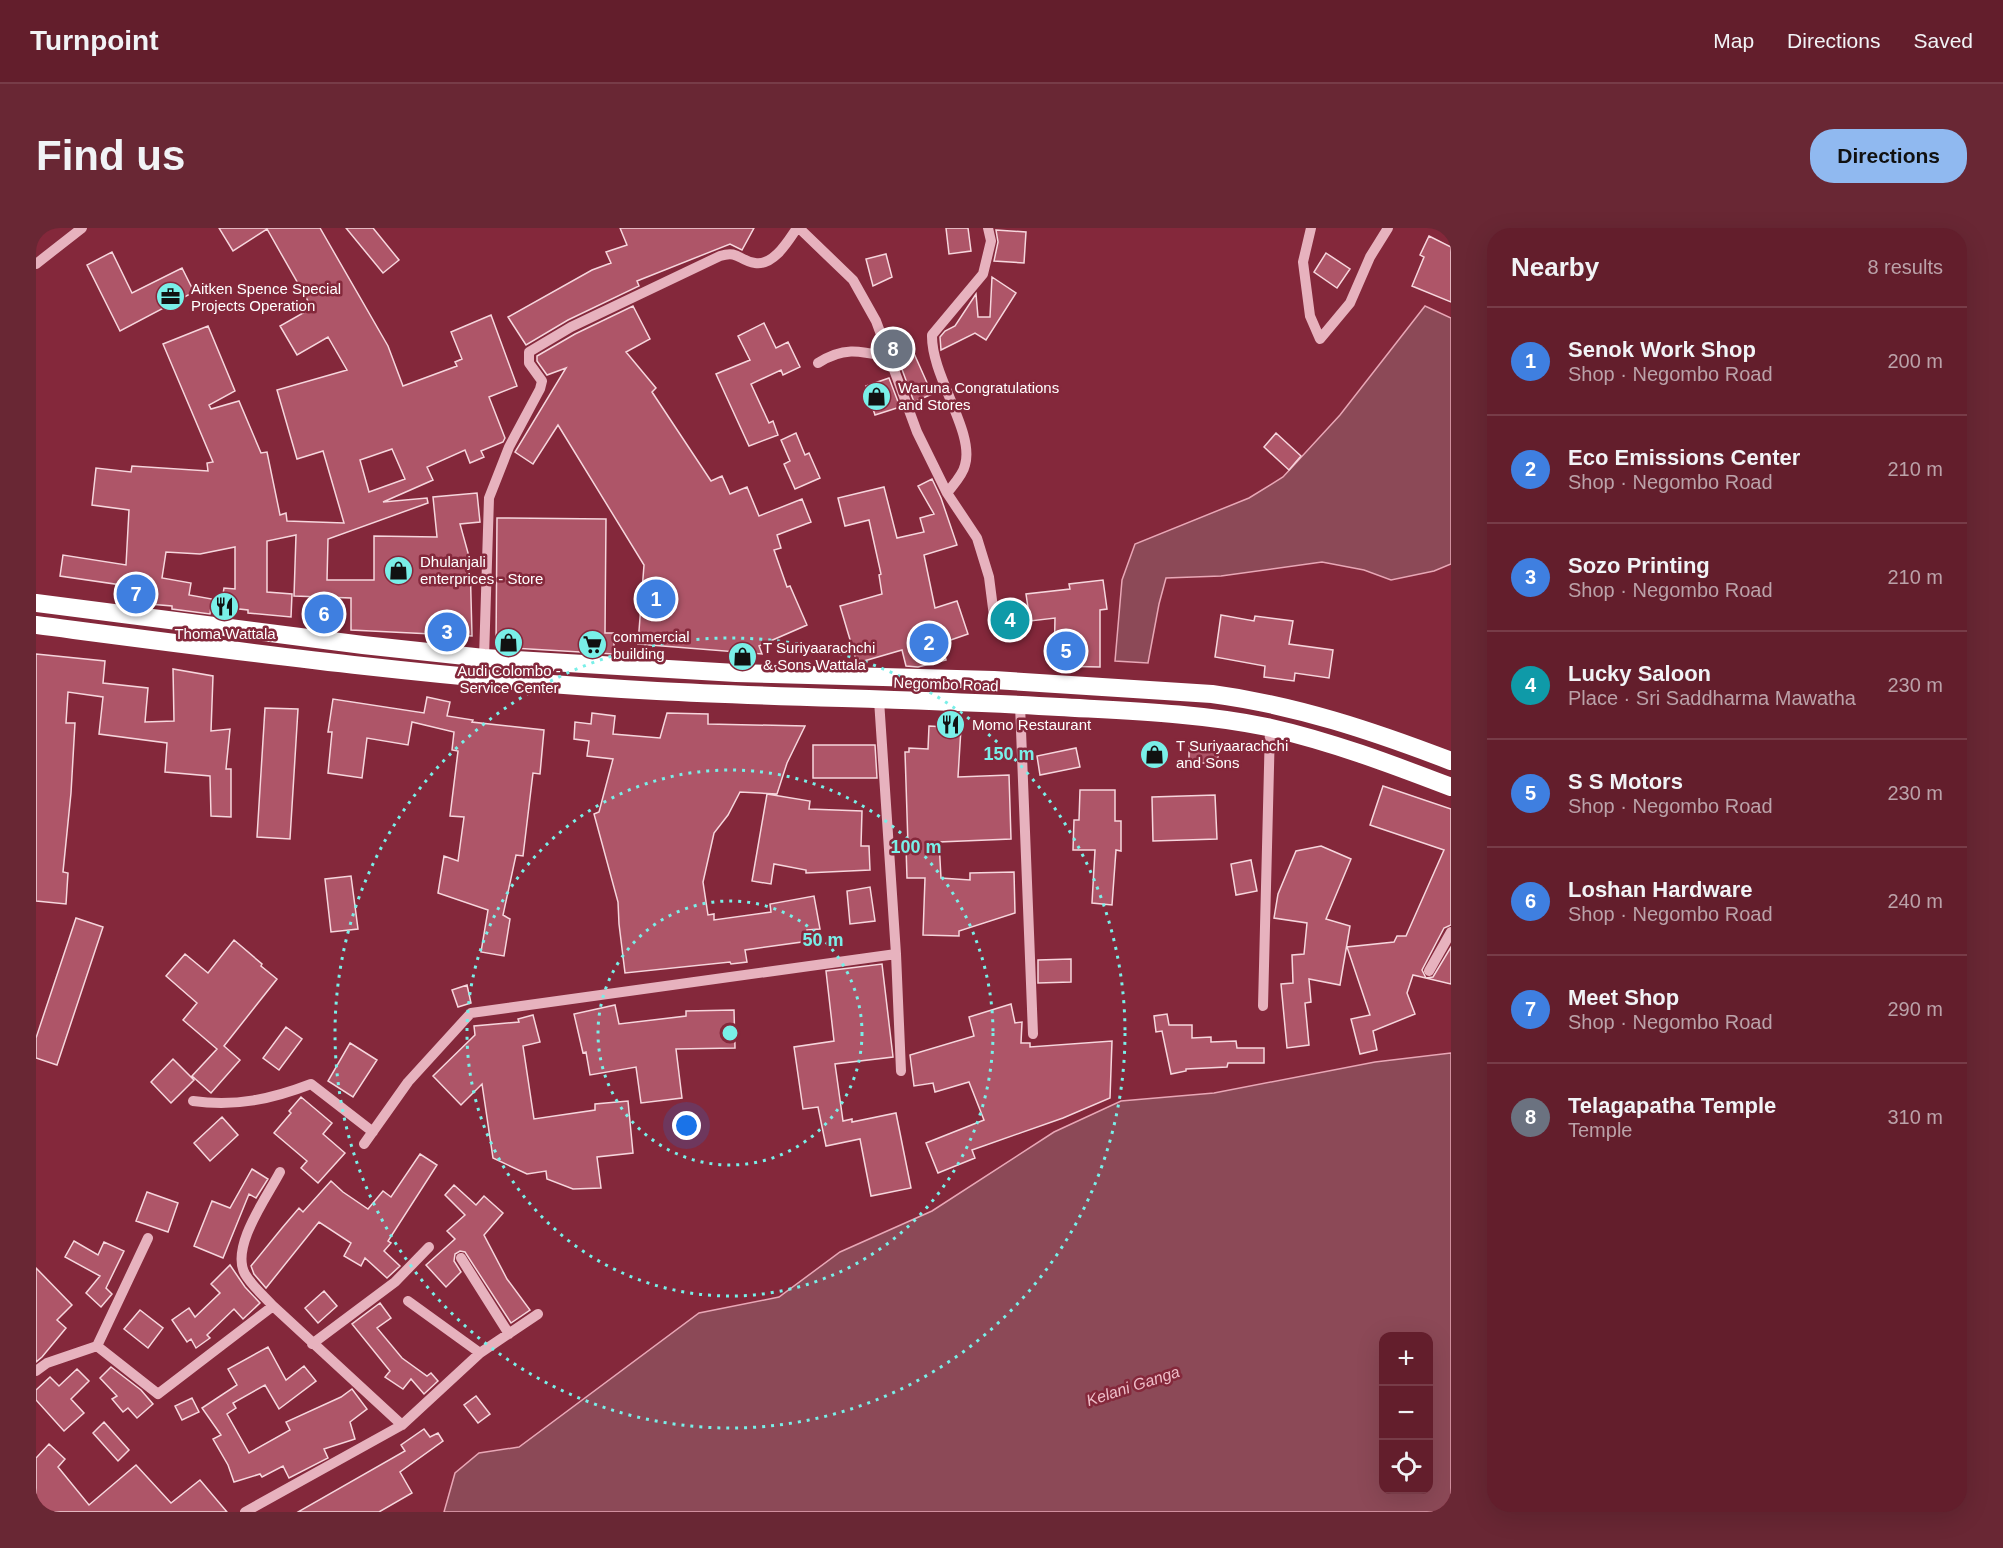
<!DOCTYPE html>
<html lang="en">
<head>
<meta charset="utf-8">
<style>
	:root { --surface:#631e2c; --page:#692734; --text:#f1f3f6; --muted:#bba2a9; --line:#773c48; --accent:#90b9f0 }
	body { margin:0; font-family:Arial,sans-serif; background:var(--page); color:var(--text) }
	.controls { position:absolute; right:18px; bottom:18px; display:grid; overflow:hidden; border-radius:12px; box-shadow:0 6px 24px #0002 }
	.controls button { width:54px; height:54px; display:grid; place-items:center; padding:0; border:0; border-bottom:2px solid var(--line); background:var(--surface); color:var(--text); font:30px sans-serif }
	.you { position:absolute; left:651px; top:898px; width:21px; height:21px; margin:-15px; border:4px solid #fff; border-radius:50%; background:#1a73e8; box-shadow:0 0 0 9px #1a73e833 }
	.badge { display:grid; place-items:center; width:39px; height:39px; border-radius:50%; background:var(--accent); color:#fff; font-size:20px; font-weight:700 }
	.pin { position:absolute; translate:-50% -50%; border:3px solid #fff; box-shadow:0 2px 6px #0006 }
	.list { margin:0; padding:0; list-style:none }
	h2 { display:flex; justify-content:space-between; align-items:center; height:78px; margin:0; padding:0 24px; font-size:26px }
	h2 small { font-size:20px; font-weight:400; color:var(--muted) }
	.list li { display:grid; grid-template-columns:39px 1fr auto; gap:18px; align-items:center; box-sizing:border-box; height:108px; padding:0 24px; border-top:2px solid var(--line) }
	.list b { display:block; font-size:22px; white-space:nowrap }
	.list p { margin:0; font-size:20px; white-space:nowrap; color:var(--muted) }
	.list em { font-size:20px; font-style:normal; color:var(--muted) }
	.icon { flex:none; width:33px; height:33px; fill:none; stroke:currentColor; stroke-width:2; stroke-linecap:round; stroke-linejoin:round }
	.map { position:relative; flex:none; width:1415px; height:1284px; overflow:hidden; border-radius:24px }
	header { display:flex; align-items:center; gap:36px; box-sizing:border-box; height:84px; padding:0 30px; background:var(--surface); border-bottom:2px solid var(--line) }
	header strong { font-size:28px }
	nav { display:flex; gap:33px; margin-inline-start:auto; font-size:21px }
	.intro { display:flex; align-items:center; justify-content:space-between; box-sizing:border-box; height:144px; padding:0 36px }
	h1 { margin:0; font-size:42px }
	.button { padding:15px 27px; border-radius:24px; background:var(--accent); color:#111; font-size:21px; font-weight:700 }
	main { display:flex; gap:36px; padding:0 36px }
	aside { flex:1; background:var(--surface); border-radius:24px; box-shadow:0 6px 24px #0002 }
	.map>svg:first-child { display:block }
</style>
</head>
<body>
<header>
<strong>Turnpoint</strong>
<nav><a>Map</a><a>Directions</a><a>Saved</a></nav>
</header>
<div class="intro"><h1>Find us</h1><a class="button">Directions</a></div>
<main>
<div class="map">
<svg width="1415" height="1284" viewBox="0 0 1415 1284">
	<rect width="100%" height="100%" fill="#84283b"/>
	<path fill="#8c4957" stroke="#e8a7b6" stroke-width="1.5" fill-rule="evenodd" d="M1389 78 1415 90V336L1398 343 1355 352 1328 342 1286 334 1185 348 1130 350 1123 376 1112 435 1079 433 1086 352 1099 316 1213 270 1247 249 1304 187Z
		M1415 825V1284H408L419 1245 443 1225 483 1219 663 1085 743 1069 804 1024 896 983 1018 904 1085 873 1178 865 1339 834ZM1392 1108V1262H1348V1108Z"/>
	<path fill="#ae5568" stroke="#f6d6dd" stroke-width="1.5" fill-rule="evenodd" d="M183 0H284L352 118 367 158 421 138 419 134 426 131 415 104 455 87 481 158 453 169 469 210 467 214 445 223 448 229 434 235 429 222 391 239 397 252 347 274 391 270 392 275 292 311 291 352H338V308L401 309 397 269 441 265 444 294 424 296 434 332 436 408 315 402V370L258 368 260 307 231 313V364L256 366 255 389 212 385V382L185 379 188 360 199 361V319L164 326 130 324 126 350 155 355 153 367 176 371 174 386 136 381V378L89 374 92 358 24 348 27 327 90 337 93 282 56 277 60 240 95 244 96 238 172 243 171 235 177 234 127 116 172 98 199 163 173 177 175 181 203 173 225 225 231 224 244 287 250 285 251 293 308 295 287 223 261 231 241 162 311 142 292 109 261 127 244 98 276 80 231 1 197 23ZM356 221 369 251 333 264 324 232Z
		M310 0H337L363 32 347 45Z
		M584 0H718L706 22 694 16 601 53 603 58 532 92 490 117 472 89 556 42 575 35 570 24 591 17Z
		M910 0H932L935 23 913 26Z
		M960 2 990 4 988 35 958 33 962 14Z
		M1393 8 1415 19V74L1376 58 1388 29 1384 27Z
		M76 24 96 65 146 40 158 64 84 103 51 37Z
		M1290 25 1314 41 1301 60 1278 44Z
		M850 26 856 49 837 58 830 31Z
		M956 49 980 65 950 112 939 105 905 122 904 109 909 103 919 98 940 66 942 89H954Z
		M597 78 614 111 590 124 620 160 616 164 675 253 686 248 694 266 711 259 723 288 766 271 775 294 741 307 745 320 738 322 751 359 754 358 771 397 723 418 726 426 602 416 608 337 522 197 497 236 479 224 530 140 511 147 501 133V128L539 106Z
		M728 95 740 120 752 114 764 139 747 147 745 142 715 156 733 195 737 193 742 207 713 218 680 146 714 132 702 108Z
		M871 121H876L896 166 878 174 860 125Z
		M853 150 864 179 839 187 830 158Z
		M760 205 769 227 773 225 784 250 759 261 748 236 754 233 745 212Z
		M1240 205 1265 228 1253 242 1228 219Z
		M896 251 905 270 921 317 888 327 899 380 921 373 932 406 906 415 910 432 882 439 870 438 866 422 821 435 804 378 846 366 843 347 845 346 833 292 809 298 802 270 848 259 861 310 888 304 884 290 898 286 882 258Z
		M461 290 570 291 569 405H578V426L460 419Z
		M1067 352 1071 381 1064 382V439L1018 438 1019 390 994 393 990 366 1034 361 1033 356Z
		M980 385 982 398 969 400 966 386Z
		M1185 387 1218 393 1219 388 1257 393 1253 416 1297 422 1293 450 1259 445 1258 453 1228 449 1229 438 1179 429Z
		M0 426 69 433 67 455 112 460 109 494 138 493 137 441 177 448 175 503 194 501 190 541H195V589L175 588 174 548 129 544 131 515 63 506 67 469 32 464 30 495H39L35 565 27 644 32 645 30 676 0 673Z
		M391 469 414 474 411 488 437 492 436 494 508 502 504 546 497 545 487 628 480 627 467 687 474 691 468 728 445 724 452 682 402 665 408 628 422 633 428 589 414 588 422 523 416 522 418 504 376 494 372 517 331 510 326 550 292 545 296 504H292L297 471 388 485Z
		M229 480 262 481 254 611 221 609Z
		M556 485 579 488 577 506 624 510 631 485 672 486V496L769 498 751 535 741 566 704 564 692 587 678 605 667 654 672 687 678 686V692L735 684 734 676 778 668 784 701 771 702 773 713 709 722 711 734 695 736 694 734 589 745 583 696 582 674 558 586 563 584 577 531 551 528 553 513 538 511 539 494 555 496Z
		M893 498 925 500 922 549 973 547 975 611 903 614 905 650 934 652V645L978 644 979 685 923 703V708L887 707 889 650H871L870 618 872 617 869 524H873V520L892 521Z
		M1153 516H1182V535H1153Z
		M777 517H839L841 550H777Z
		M1040 520 1044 539 1004 547 1001 528Z
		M1347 558 1415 581V697L1408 700 1386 742 1390 750 1397 749 1415 719V756L1377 747 1371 765 1379 786 1337 803 1341 822 1324 826 1315 791 1334 787 1311 719 1358 714 1361 708H1370L1408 622 1334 597Z
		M1044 562H1079V593H1085V623L1080 622 1076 677 1056 675 1059 622H1037L1038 592H1043Z
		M731 566 774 573 773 581 826 583 825 618H833L834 642 770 645V642L738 636 735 656 716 653Z
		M1179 567 1181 611 1117 613 1116 569Z
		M1285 618 1315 631 1290 691 1314 698 1304 757 1273 751 1275 774 1269 775 1273 817 1251 820 1245 756 1257 755 1256 727 1268 726 1271 695 1238 690 1242 666 1260 623Z
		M1215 632 1221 663 1200 667 1195 636Z
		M315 648 322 701 295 704 289 651Z
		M834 659 839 693 814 696 811 663Z
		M40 690 67 699 21 837 0 830V810Z
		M198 712 226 736 225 738 241 751 188 818 204 832 175 865 156 848 181 821 147 792 161 775 130 748 149 726 172 745Z
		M1035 731V754L1002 755V732Z
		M846 736 857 829 799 836 807 893 816 891V894L860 885 875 960 835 968 824 911 790 918 782 879 767 881 758 819 798 813 790 743Z
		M431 757 435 775 422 779 416 762Z
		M975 776 979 795 986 794 985 815H994V819L1076 813 1074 870 1027 890 936 922 939 930 902 945 890 915 948 892 933 854 899 864 897 855 878 858 874 827 938 808 933 789Z
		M579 777 583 796 650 788V783L698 782 699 820 640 821 646 870 605 875 600 839 554 847 550 824 547 825 538 786Z
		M1131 786 1133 797H1156V810L1175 809V814L1200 813 1201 820H1228V835H1192L1191 839 1150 841V843L1135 846 1126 803 1120 804 1118 788Z
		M497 787 504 814 487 818 498 891 559 882V876L592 873 597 925 561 929 565 960 537 961 511 951 510 943 491 946 457 930 446 856 425 877 397 848 439 807 438 798 483 794 482 791Z
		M250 799 266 811 243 842 227 830Z
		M314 815 341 832 317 869 292 853Z
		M137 831 158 852 135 875 115 854Z
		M265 869 296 895 287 906 309 925 282 955 265 940 271 933 238 905 255 885 253 883Z
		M186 889 202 907 174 933 158 915Z
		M384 926 401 937 352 1013 355 1015 348 1023 364 1038 351 1050 329 1030 325 1038 308 1028 315 1015 283 994 230 1060 218 1046 215 1038 246 1000 263 980 267 984 295 953 307 964 332 981 347 963 355 969Z
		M216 941 232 951 220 970 213 966 187 1030 158 1018 176 973 194 980Z
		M418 957 440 977 448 968 467 985 448 1007 471 1051 494 1082 475 1095 429 1024 424 1023 419 1026 418 1033 425 1044 410 1059 390 1037 419 1011 411 1003 429 987 409 967Z
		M111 964 142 975 132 1004 100 993Z
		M38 1013 62 1027 68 1014 88 1023 70 1060 76 1066 65 1079 50 1065 64 1048 29 1029Z
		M194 1037 209 1059 224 1075 207 1091 198 1081 171 1107 174 1110 160 1120 155 1111 151 1114 136 1092 153 1080 159 1089 184 1065 175 1056Z
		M0 1040 36 1077 21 1092 30 1100 6 1129 0 1134Z
		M288 1063 301 1078 282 1095 269 1080Z
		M344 1075 355 1090 341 1100 366 1130 391 1148 395 1145 402 1153 388 1166 375 1151 367 1161 349 1149 354 1143 316 1096Z
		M104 1082 127 1100 112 1120 88 1101Z
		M232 1119 250 1152 268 1138 280 1153 243 1181 229 1157 197 1175 200 1180 191 1186 213 1225 254 1202 250 1194 305 1169 316 1161 331 1181 314 1194 319 1211 288 1221 292 1230 253 1250 247 1238 226 1249 224 1246 198 1254 192 1237 177 1211 185 1207 166 1180 201 1157 192 1141Z
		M75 1139 105 1162 117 1176 101 1190 92 1180 87 1184 76 1171 81 1168 64 1150Z
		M41 1141 53 1153 35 1171 48 1185 28 1203 0 1172V1162L14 1149 23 1158Z
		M440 1168 454 1186 442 1195 428 1177Z
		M156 1170 163 1184 146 1192 139 1178Z
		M68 1194 93 1222 82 1233 57 1205Z
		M388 1201 394 1209 402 1205 407 1213 364 1244 376 1265 343 1284H262L369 1223 365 1217Z
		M13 1216 29 1231 22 1239 53 1277 100 1237 135 1275 164 1252 191 1284H0V1230Z"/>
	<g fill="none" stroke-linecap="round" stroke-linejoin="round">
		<path stroke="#e7b2be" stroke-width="10" d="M763 0 817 52 840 93 881 204 911 265 941 310 953 349 958 388
			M1275 0 1267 34 1274 88 1284 111 1314 75 1334 29 1352 0
			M0 36 46 0
			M782 135C808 118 825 123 853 129
			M911 265C917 257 927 247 929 237 939 204 895 148 896 107L947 46 955 13 952 0
			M445 451 448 430 453 270 473 219 504 161 506 153 493 135V124L535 99 684 28C703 22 703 33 719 35 738 38 752 13 761 0
			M843 472 860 726 865 843
			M984 477 997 806
			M1393 743 1415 704
			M1227 778 1234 500
			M157 873C200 879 236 871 275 856L337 904
			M328 916 372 854 435 785 860 726
			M425 1030 473 1106
			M372 1073 444 1125
			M237 1078C228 1068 216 1058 209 1046 194 1019 231 969 244 944
			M276 1116 359 1054 393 1019
			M61 1118 112 1010
			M0 1143 11 1135 61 1118 122 1166 237 1078 366 1197
			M209 1284 366 1197 444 1125 502 1086"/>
		<path stroke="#fff" stroke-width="18" d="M0 375 327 417 448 430 700 445 958 452 1176 466C1259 477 1337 503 1415 533
			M0 397C207 424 413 452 621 463 755 470 890 471 1023 479 1093 483 1163 485 1231 499 1294 513 1355 536 1415 559"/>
	</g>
	<g fill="none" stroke="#79efe8" stroke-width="3" stroke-dasharray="3 6">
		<circle cx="694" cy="805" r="132"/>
		<circle cx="694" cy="805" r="263"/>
		<circle cx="694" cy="805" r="395"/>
	</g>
	<defs>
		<symbol id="office-disc" viewBox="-11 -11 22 22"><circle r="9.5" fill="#79efe8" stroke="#84283b"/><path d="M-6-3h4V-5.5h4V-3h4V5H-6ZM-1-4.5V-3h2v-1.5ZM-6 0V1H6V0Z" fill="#111"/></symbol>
		<symbol id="shop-disc" viewBox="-11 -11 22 22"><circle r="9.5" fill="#79efe8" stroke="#84283b"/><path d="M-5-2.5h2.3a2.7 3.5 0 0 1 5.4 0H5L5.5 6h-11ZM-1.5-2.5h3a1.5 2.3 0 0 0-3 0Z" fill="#111"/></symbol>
		<symbol id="restaurant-disc" viewBox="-11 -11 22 22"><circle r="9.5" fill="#79efe8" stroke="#84283b"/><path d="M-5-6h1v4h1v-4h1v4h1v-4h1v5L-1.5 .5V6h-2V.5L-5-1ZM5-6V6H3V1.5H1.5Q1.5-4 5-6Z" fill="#111"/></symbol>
		<symbol id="supermarket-disc" viewBox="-11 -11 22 22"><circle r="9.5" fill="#79efe8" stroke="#84283b"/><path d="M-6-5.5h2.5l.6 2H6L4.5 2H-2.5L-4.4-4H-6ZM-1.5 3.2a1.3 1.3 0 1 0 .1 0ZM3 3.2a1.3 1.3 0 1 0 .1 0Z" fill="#111"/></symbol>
	</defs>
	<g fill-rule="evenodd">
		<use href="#office-disc" x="118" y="52" width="33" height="33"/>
		<use href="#shop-disc" x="824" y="152" width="33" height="33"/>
		<use href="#shop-disc" x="346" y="326" width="33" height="33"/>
		<use href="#restaurant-disc" x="172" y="362" width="33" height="33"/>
		<use href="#shop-disc" x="456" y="398" width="33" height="33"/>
		<use href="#supermarket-disc" x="540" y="400" width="33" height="33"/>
		<use href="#shop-disc" x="690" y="412" width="33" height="33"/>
		<use href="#restaurant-disc" x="898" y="480" width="33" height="33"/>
		<use href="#shop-disc" x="1102" y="510" width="33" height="33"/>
	</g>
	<g text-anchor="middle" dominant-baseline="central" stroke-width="5" stroke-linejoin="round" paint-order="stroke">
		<g font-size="15" fill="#fff" stroke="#84283b" text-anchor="start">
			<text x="155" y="60">Aitken Spence Special<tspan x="155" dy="17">Projects Operation</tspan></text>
			<text x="862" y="159">Waruna Congratulations<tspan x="862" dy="17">and Stores</tspan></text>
			<text x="384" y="333">Dhulanjali<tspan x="384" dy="17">enterprices - Store</tspan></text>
			<text x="189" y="405" text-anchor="middle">Thoma Wattala</text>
			<text x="577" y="408">commercial<tspan x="577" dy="17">building</tspan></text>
			<text x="727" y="419">T Suriyaarachchi<tspan x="727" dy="17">&amp; Sons Wattala</tspan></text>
			<text x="473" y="442" text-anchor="middle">Audi Colombo -<tspan x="473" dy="17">Service Center</tspan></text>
			<text x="936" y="496">Momo Restaurant</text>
			<text x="1140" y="517">T Suriyaarachchi<tspan x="1140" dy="17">and Sons</tspan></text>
		</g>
		<g font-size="15" fill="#fff" stroke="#84283b">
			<text transform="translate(910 456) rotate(2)">Negombo Road</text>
		</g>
		<g font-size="16" font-style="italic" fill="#efbec9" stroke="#84283b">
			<text transform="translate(1097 1158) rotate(-18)">Kelani Ganga</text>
		</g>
	</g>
	<circle cx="694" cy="805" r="9" fill="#79efe8" stroke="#84283b" stroke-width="3"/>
	<g font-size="18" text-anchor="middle" font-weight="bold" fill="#79efe8" stroke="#84283b" stroke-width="5" stroke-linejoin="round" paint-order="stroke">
		<text x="973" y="532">150 m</text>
		<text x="880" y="625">100 m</text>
		<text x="787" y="718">50 m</text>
	</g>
</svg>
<div class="controls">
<button>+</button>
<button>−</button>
<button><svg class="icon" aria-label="locate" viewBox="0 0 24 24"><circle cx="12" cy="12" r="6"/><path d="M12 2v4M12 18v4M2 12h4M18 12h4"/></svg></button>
</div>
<div class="you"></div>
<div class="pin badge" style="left:620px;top:371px;background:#3f7fe0">1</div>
<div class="pin badge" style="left:893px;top:415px;background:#3f7fe0">2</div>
<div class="pin badge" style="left:411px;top:404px;background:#3f7fe0">3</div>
<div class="pin badge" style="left:974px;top:392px;background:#0f9aa8">4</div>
<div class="pin badge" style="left:1030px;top:423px;background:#3f7fe0">5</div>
<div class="pin badge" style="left:288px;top:386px;background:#3f7fe0">6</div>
<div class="pin badge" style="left:100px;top:366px;background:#3f7fe0">7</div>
<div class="pin badge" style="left:857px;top:121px;background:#6b7280">8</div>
</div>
<aside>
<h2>Nearby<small>8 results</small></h2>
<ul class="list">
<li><span class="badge" style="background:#3f7fe0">1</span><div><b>Senok Work Shop</b><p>Shop · Negombo Road</p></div><em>200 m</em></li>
<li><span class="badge" style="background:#3f7fe0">2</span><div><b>Eco Emissions Center</b><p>Shop · Negombo Road</p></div><em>210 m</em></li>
<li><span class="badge" style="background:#3f7fe0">3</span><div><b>Sozo Printing</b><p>Shop · Negombo Road</p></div><em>210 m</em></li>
<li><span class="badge" style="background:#0f9aa8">4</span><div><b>Lucky Saloon</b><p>Place · Sri Saddharma Mawatha</p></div><em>230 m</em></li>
<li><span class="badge" style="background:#3f7fe0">5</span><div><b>S S Motors</b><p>Shop · Negombo Road</p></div><em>230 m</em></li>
<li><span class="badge" style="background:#3f7fe0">6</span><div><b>Loshan Hardware</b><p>Shop · Negombo Road</p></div><em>240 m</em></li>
<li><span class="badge" style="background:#3f7fe0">7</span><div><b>Meet Shop</b><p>Shop · Negombo Road</p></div><em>290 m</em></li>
<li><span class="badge" style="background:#6b7280">8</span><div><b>Telagapatha Temple</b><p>Temple</p></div><em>310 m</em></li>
</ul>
</aside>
</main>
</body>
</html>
